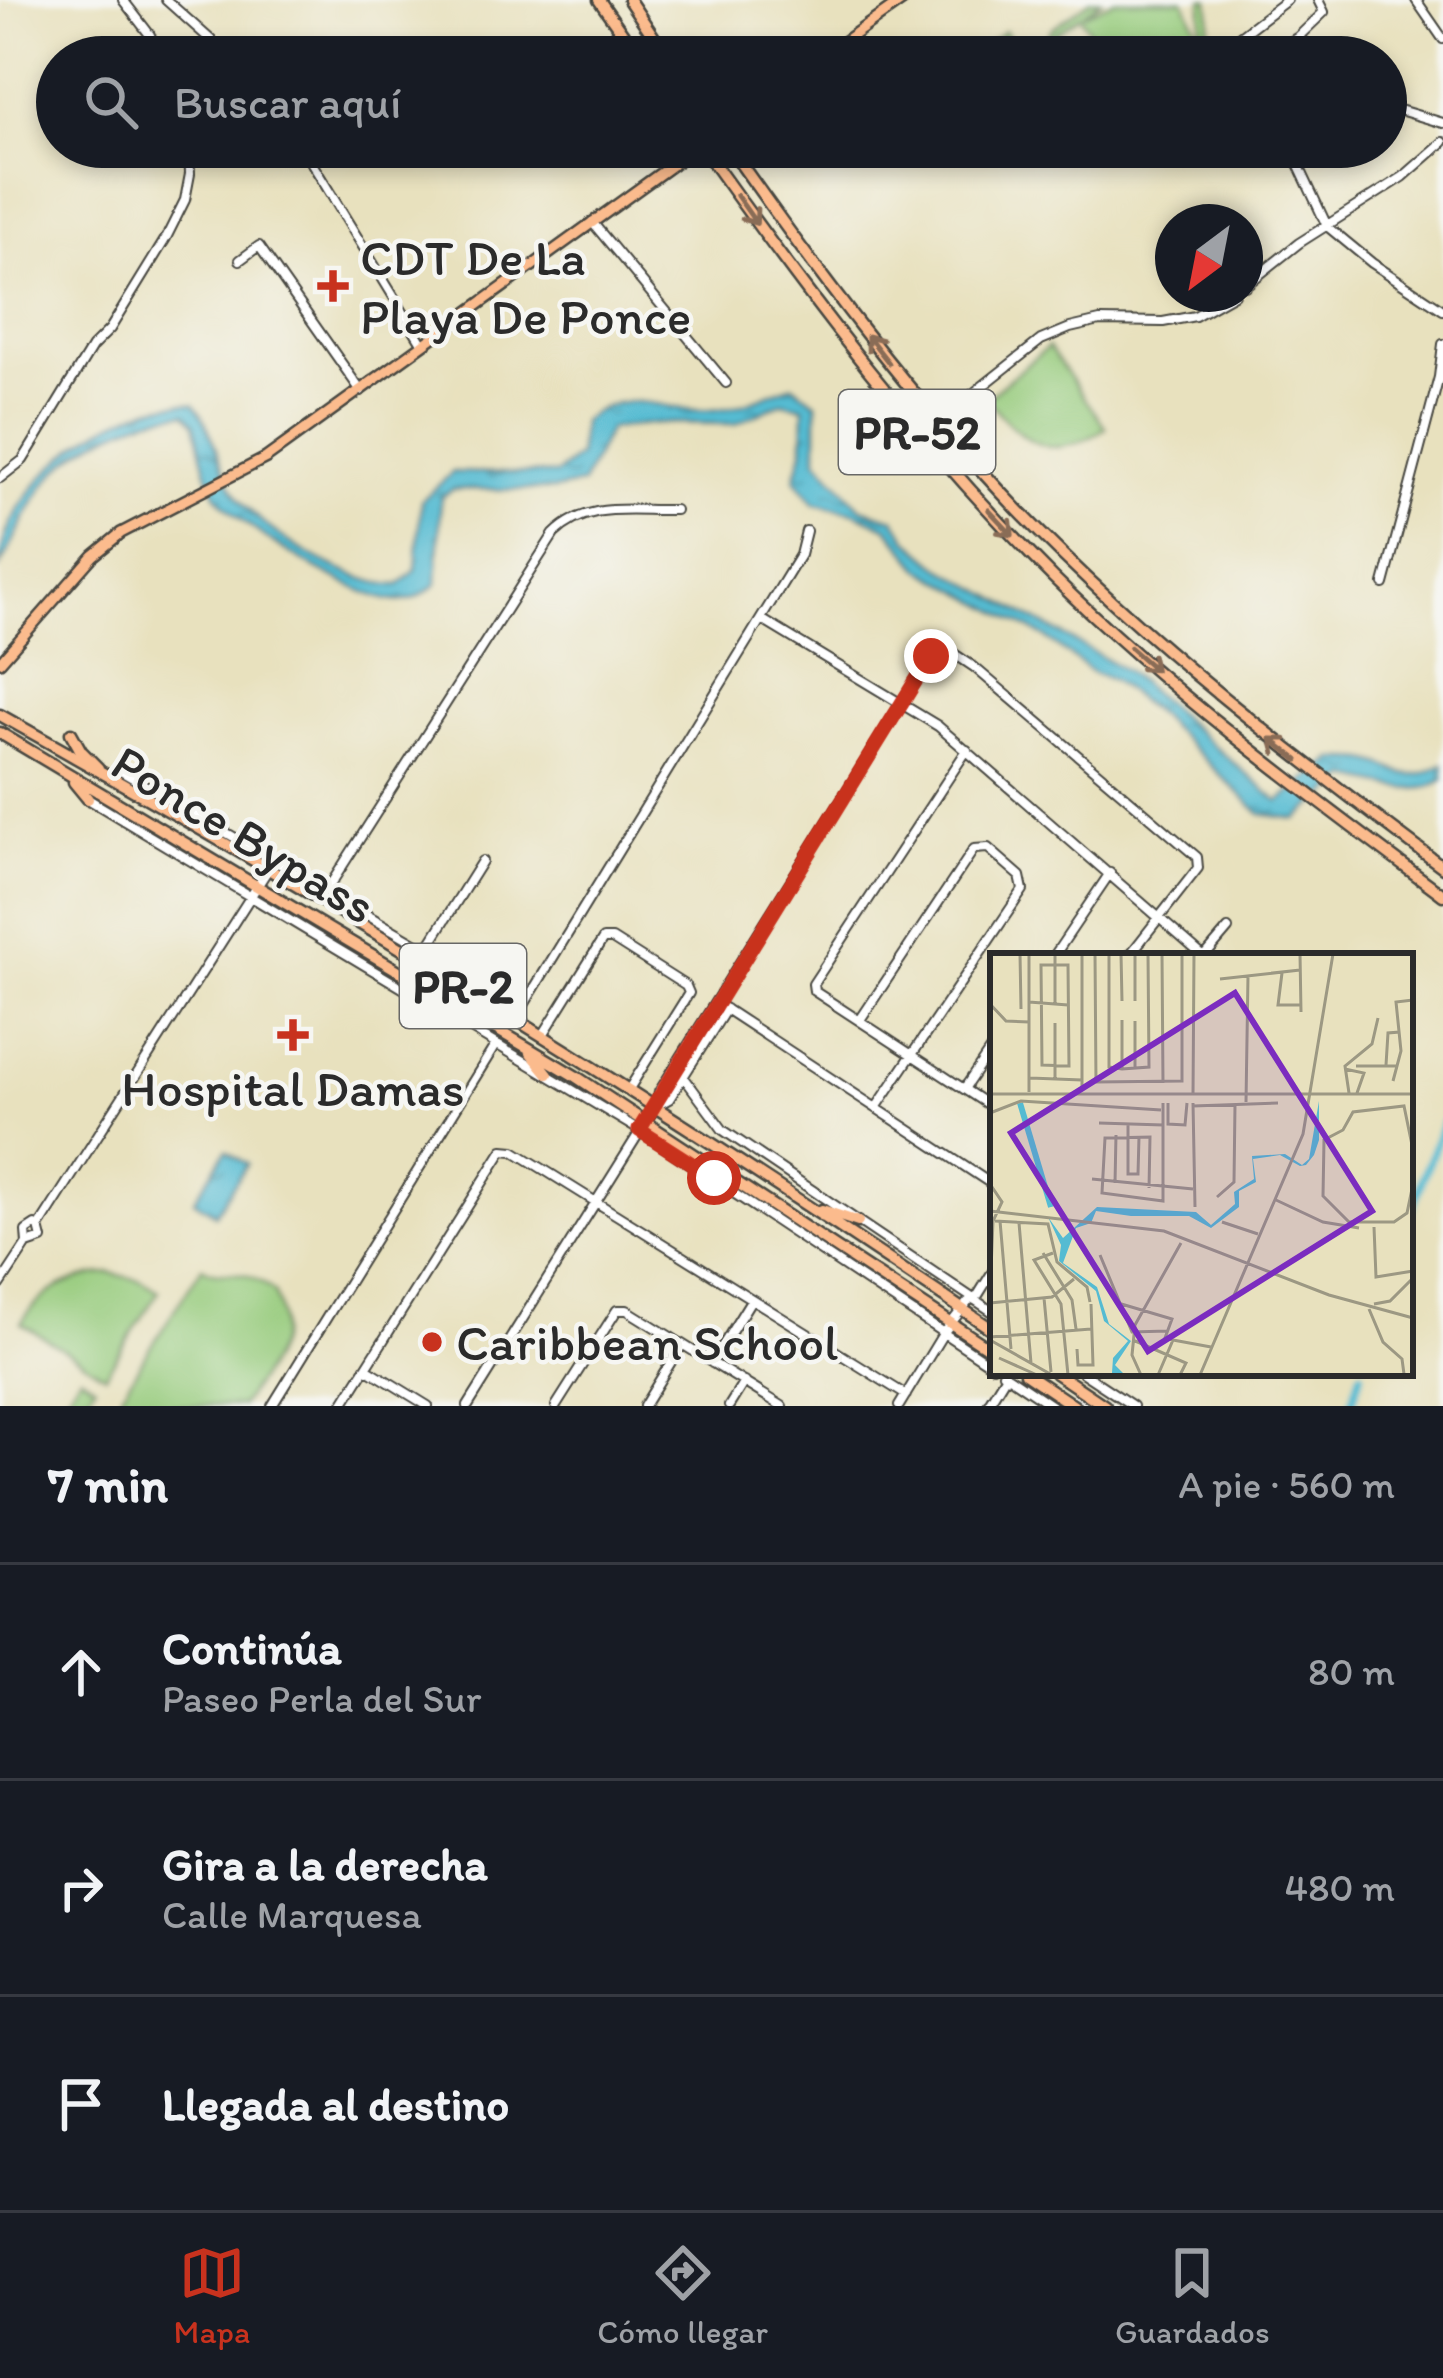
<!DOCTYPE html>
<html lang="es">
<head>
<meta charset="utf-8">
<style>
	:root { --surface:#171b24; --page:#242831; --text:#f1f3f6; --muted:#9ea1a6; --line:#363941; --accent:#c8321e }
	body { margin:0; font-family:Itim,sans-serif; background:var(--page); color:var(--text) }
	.compass { position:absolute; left:1155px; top:204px; width:108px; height:108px; border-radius:50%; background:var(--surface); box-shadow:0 6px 18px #0003; rotate:212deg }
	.stop { position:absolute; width:36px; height:36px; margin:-27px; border:9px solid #c8321e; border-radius:50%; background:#fff }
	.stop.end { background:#c8321e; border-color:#fff; box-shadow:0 3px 12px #0008 }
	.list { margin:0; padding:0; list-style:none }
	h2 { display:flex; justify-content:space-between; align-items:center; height:156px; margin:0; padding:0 48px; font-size:51px }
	h2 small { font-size:39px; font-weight:400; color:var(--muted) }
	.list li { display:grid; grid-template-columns:78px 1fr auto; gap:36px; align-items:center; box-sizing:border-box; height:216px; padding:0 48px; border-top:3px solid var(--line) }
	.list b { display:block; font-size:45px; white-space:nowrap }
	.list p { margin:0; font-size:39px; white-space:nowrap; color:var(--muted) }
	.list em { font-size:39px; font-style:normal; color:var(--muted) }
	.icon { flex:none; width:66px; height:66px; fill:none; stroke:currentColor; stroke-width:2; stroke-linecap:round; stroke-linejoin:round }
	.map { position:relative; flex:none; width:1443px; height:1406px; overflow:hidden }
	.search { position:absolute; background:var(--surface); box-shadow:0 6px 18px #0003; left:36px; right:36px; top:36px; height:132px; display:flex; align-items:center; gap:30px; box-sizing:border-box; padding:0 42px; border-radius:66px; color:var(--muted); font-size:45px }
	.sheet { height:804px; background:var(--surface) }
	nav { display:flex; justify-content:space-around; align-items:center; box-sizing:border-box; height:168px; border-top:3px solid var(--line); background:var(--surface); font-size:33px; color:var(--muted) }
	nav a { display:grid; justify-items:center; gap:6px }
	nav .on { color:var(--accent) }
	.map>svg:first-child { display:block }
</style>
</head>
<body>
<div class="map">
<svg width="1443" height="1406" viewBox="0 0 1443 1406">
	<defs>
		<pattern id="water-ripples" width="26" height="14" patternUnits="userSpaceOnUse" patternTransform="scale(3)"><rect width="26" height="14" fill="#54bbd2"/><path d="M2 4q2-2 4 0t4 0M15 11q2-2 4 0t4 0" fill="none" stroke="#4698ab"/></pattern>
	</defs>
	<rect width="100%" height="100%" fill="#f6f6f2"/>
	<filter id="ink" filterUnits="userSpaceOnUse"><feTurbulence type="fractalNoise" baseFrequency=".00833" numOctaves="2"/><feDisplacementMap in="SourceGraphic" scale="24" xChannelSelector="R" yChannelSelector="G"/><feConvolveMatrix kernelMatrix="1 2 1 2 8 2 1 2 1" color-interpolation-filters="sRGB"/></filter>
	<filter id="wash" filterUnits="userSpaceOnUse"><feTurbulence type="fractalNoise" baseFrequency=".004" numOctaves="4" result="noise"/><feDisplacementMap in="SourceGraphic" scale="48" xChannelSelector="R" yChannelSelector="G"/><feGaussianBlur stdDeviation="2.7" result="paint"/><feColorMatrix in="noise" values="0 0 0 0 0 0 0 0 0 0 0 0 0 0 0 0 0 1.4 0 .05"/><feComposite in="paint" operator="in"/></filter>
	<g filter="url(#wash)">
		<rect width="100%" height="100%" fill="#e8e1be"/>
		<path fill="#96cb7c" stroke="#607b54" stroke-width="3" d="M1091 0H1102L1083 15 1115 0H1184L1201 36 1202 0H1209C1213 25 1210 56 1179 57L1199 38 1175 57H1115L1093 36 1080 16 1056 33 1042 57H1036L1052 28Z
			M1005 31 1019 52 1012 57H978L975 53Z
			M1048 347 1106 428C1050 465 1025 444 986 398Z
			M202 1267C225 1282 240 1261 274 1292 294 1341 266 1366 241 1406H123L121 1394Z
			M110 1273 140 1280 159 1291 105 1375 21 1323C43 1289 71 1277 110 1273Z
			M80 1375 95 1385 81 1406 61 1404Z"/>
		<path fill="url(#water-ripples)" stroke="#40737e" stroke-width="3" d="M793 385 817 403V459L861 508 894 518 909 540 942 568 1127 671 1279 802 1334 759C1344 759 1355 759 1366 760 1404 767 1400 788 1443 764V780C1419 799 1377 782 1349 777L1297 819 1261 814 1160 717 1113 680 1093 673 1046 638 921 569 888 528 854 512 815 504 795 479 803 451 804 407 783 402 735 424 656 423 609 429 582 484 555 490 453 489 441 497 437 584C424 594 412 603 394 601 358 597 236 527 217 495 205 476 201 445 194 423L186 413C137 415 76 445 46 484 27 508 15 541 0 567 0 489 118 394 194 404 214 429 217 462 233 489 256 531 353 586 399 585L416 570 421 501 453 472 556 474 578 456 582 421C631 381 667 417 720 409 744 406 770 393 793 385Z
			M226 1151 247 1164 215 1214 194 1200Z"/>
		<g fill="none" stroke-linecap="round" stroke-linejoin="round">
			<path stroke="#54bbd2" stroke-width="8" d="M1410 1213 1443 1123
				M1351 1406 1361 1373"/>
		</g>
	</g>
	<g filter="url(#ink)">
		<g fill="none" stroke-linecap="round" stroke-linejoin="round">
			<defs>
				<path id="minor" d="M123 0 150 35 159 57
					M166 0 230 57
					M1416 0 1443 39
					M1298 37 1322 57
					M1212 57 1287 0
					M1267 57 1298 37 1324 12 1318 0
					M1386 106 1443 123
					M302 147 422 343
					M1290 147 1327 226 1372 263 1443 310
					M592 222 726 383
					M240 260 259 246 361 391
					M1245 286 1299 243 1403 177 1443 142
					M976 407 970 396 1041 340 1070 328 1100 321 1163 322 1195 316 1234 294
					M0 478 23 460 92 347 110 329 166 238 185 200 190 174 189 147
					M1384 584 1439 377 1443 344
					M761 619 938 726 1203 956
					M967 750 813 984 814 991 993 1108
					M119 770 523 1006
					M88 799 639 1130 993 1366
					M327 890 554 534C588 501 629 511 675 510
					M428 947 482 861
					M1054 956 1110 873
					M1205 956 1228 929
					M718 1004 993 1185
					M516 1018 800 555 806 531
					M860 1020 974 849 988 848 1020 876 1023 890 876 1108
					M543 1035 603 939H612L686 986 689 993 629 1089
					M683 1076 723 1130 993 1312
					M964 1089 993 1046
					M656 1106 669 1099 726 1009
					M27 1244 42 1239 39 1227
					M0 1285 27 1244 26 1231 35 1225 39 1227 267 871
					M975 1300 993 1271
					M712 1363 751 1300
					M366 1368 428 1406
					M1003 1373 1052 1406
					M1083 1373 1133 1406
					M272 1406 496 1044
					M342 1406 503 1150 514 1151 906 1395
					M468 1406 656 1106 659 1092 931 656 939 650 950 651 974 667 1197 857 1198 868 1129 956
					M556 1406 617 1310H627L782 1406
					M644 1406 682 1344
					M729 1406 744 1382
					M899 1406 944 1332 971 1298
					M987 1406 1006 1375"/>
				<path id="major" d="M822 57 903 0
					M0 662 93 556 121 533 266 458 697 147"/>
				<path id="highway" d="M599 0 639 57
					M629 0 667 57
					M702 147C810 299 921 446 1054 578 1174 696 1309 795 1443 895
					M729 147C818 274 910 397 1018 510 1148 645 1293 755 1443 867
					M0 715C340 904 671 1111 993 1330
					M0 733 575 1076 993 1351
					M71 733 81 751 98 768
					M74 782 88 799
					M531 1053 548 1074
					M822 1210 858 1222
					M1025 1373 1074 1406
					M1056 1373 1105 1406"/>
			</defs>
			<use href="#minor" stroke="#474641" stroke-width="12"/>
			<use href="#major" stroke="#474641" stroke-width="14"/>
			<use href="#highway" stroke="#474641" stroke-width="15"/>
			<use href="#minor" stroke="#fff" stroke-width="8"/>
			<use href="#major" stroke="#fbbb8d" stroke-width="9"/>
			<use href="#highway" stroke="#fbbb8d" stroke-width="10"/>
		</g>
		<defs><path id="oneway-shaft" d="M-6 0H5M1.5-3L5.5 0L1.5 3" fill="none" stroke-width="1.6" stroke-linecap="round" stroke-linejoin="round" transform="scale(3)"/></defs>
		<g stroke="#896c57">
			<use href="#oneway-shaft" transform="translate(747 210) rotate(55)"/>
			<use href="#oneway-shaft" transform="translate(878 349) rotate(-128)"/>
			<use href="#oneway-shaft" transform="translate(1001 523) rotate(47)"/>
			<use href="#oneway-shaft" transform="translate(1143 659) rotate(41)"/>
			<use href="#oneway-shaft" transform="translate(1284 749) rotate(-142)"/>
		</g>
	</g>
	<g fill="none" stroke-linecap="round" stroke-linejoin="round" filter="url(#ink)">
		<path stroke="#c8321e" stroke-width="15" d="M714 1178 639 1130 931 656"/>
	</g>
	<g fill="#c8321e" stroke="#f6f6f2" stroke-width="4.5">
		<path d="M327 268h12v12h12v12h-12v12h-12v-12h-12v-12h12z"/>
		<path d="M287 1017h12v12h12v12h-12v12h-12v-12h-12v-12h12z"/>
		<circle cx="432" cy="1342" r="12"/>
	</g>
	<g text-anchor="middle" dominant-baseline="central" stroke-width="9" stroke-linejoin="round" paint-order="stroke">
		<g fill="#f6f6f2" stroke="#686867" stroke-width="3">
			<rect x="839" y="390" width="156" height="84" rx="9"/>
			<rect x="400" y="944" width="126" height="84" rx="9"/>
		</g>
		<g font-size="48" font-weight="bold" fill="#2b2b2b">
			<text x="917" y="432">PR-52</text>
			<text x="463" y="986">PR-2</text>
		</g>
		<g font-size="51" fill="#2b2b2b" stroke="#f6f6f2" text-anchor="start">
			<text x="360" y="257">CDT De La<tspan x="360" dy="59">Playa De Ponce</tspan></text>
			<text x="293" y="1088" text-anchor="middle">Hospital Damas</text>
			<text x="456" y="1342">Caribbean School</text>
		</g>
		<g font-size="51" fill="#2b2b2b" stroke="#f6f6f2">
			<text transform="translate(244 834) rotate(31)">Ponce Bypass</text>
		</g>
	</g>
	<g transform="translate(990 953)">
		<rect width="423" height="423" fill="#e8e1be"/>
		<path d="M329 148V187L324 202 316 212 310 213 290 202 263 206 266 229 249 238V254L221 275 199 263H141L106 258 101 270 86 275 73 310 107 334 119 371 141 388 125 412 135 422 122 420 123 405 138 388 114 368 106 338 69 308 71 292 58 264 73 285 107 254 206 259 221 272 245 251 244 239 264 226 262 203 295 201 312 212 319 206Z" fill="#54bbd2"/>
		<path fill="none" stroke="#54bbd2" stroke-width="6" d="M30 150 61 254"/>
		<path fill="none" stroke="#9c9883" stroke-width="3" d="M30 1 31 56M39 1V139M65 1V52M92 1V138M105 1 106 129M119 1V114L132 116 159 114 158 1M131 1 132 48M145 1V48M172 1 173 130M310 1 311 59M51 12H78L79 113 52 112ZM292 20 288 52H311M230 26 310 17M39 49 78 52M0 51 16 68 39 69M132 67V116M145 68V116M65 70V126M396 112 398 80 410 79M366 113H408M355 116 374 120 367 140M40 125 92 127M403 128 411 98 406 49 423 47M106 129 192 128V1M359 140 355 113 382 91 388 65M0 141H423M203 142 204 1M256 149 258 23M178 150V171L195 172 197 150M203 150 205 254M203 153 288 150M0 160 31 148 171 157M109 170 173 172M138 171V221H148L149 184M423 197 414 153 363 159 353 177 334 187 333 243 359 269H404L417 260 423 231M102 226 203 236M125 230 126 182M0 231 12 249 3 268 0 341M159 235 160 184 115 185 112 240 173 248V150M227 244 244 229 245 152M286 247 333 269 369 275M0 258 174 278 339 342 423 365M5 268 58 271 67 309 97 334 100 349M10 268 21 396M232 269 268 281M29 270 41 410M384 274 386 324 423 318M53 300 82 347 86 376M63 300 44 307 71 351 78 422M110 302 142 379 177 378M54 345 61 419M0 350 62 344 84 326M128 350 182 366 175 385 183 387M384 351 400 348 423 325M379 356 393 389 412 406 414 421M0 384 101 376M0 387 62 422M143 387 196 410 190 422M183 387 221 394M87 396 88 412H103L101 351M9 405 47 422M151 422 142 402 145 372 191 290M168 422 183 387M210 422 313 181 343 1"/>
		<path fill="#7b2cbf" fill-opacity="0.15" stroke="#7b2cbf" stroke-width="6" d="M245 40 382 258 158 398 21 180Z"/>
		<rect width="423" height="423" fill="none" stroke="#2b2b2b" stroke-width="6"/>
	</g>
</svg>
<svg class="compass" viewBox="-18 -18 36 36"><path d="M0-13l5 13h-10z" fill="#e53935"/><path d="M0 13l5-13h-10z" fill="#9ea1a6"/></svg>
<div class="stop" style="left:714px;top:1178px"></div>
<div class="stop end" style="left:931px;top:656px"></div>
<div class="search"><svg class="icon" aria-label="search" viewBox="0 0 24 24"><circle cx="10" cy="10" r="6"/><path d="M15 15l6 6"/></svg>Buscar aquí</div>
</div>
<section class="sheet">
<h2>7 min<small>A pie · 560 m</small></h2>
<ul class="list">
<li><svg class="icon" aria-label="ahead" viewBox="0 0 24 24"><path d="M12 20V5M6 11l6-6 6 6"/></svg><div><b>Continúa</b><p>Paseo Perla del Sur</p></div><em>80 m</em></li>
<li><svg class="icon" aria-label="right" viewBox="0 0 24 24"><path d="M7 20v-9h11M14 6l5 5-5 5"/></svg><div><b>Gira a la derecha</b><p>Calle Marquesa</p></div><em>480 m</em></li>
<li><svg class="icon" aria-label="arrive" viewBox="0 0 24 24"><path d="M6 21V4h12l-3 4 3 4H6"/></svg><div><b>Llegada al destino</b></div></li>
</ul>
</section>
<nav>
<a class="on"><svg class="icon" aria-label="map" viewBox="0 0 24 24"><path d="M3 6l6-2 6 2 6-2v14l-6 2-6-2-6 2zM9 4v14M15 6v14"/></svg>Mapa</a>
<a><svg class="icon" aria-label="directions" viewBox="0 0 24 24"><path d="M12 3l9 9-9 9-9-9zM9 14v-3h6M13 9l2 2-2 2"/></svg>Cómo llegar</a>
<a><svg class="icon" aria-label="saved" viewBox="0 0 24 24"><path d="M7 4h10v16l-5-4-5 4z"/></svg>Guardados</a>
</nav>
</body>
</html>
